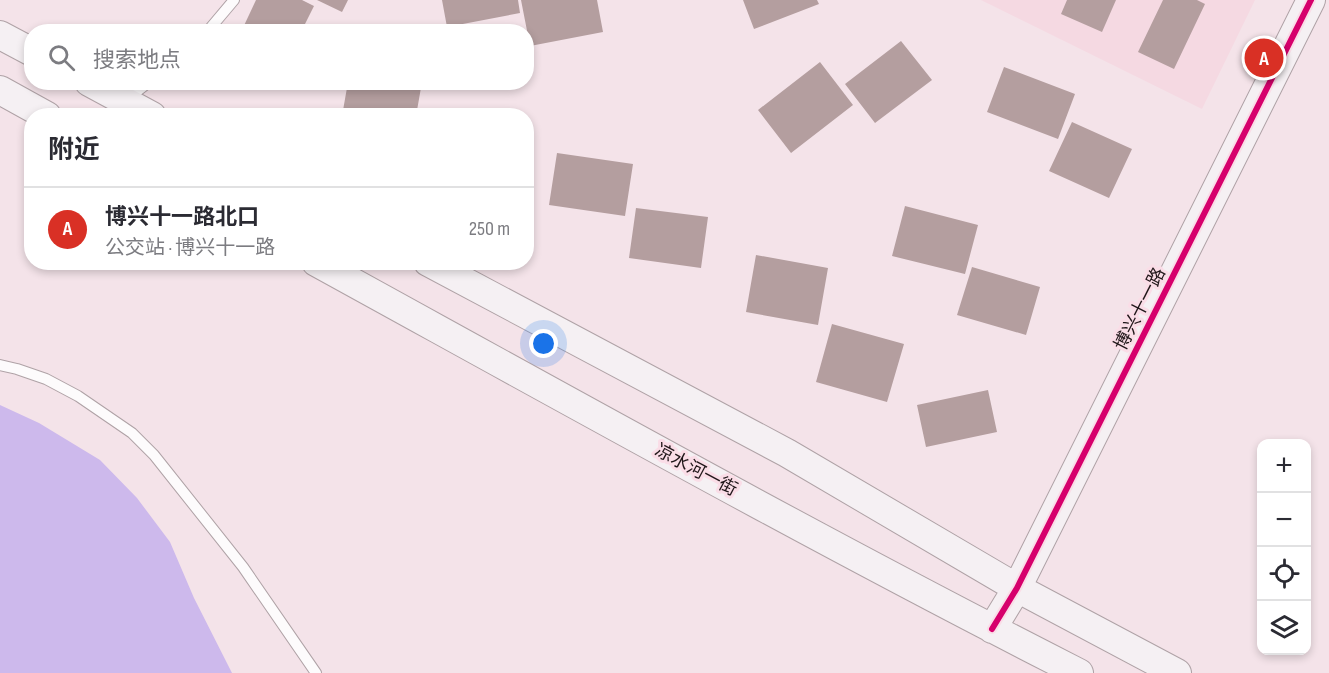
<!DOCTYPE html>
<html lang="zh">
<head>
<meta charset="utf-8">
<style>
	:root { --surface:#fff; --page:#f7f7f7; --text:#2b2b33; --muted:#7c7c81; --line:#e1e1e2; --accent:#d93025 }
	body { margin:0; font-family:"Sofia Sans Condensed","Noto Sans SC",sans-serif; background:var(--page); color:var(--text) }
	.controls { position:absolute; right:18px; bottom:18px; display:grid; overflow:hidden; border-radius:12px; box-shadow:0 3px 9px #0003 }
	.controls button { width:54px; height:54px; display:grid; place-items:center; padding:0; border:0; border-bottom:2px solid var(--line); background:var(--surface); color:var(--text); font:30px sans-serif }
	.you { position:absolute; left:544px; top:344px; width:21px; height:21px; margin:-15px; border:4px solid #fff; border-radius:50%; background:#1a73e8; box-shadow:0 0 0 9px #1a73e833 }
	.badge { display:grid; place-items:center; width:39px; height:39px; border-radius:50%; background:var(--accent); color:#fff; font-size:20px; font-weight:700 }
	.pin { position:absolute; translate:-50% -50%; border:3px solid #fff; box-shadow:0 2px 6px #0006 }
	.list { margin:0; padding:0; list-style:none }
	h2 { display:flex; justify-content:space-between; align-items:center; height:78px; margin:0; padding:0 24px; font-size:26px }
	h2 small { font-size:20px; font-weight:400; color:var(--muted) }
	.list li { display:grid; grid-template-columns:39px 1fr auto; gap:18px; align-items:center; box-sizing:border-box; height:84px; padding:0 24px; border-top:2px solid var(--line) }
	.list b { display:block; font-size:22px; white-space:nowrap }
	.list p { margin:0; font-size:20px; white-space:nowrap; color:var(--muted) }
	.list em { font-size:20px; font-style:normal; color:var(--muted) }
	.icon { flex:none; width:33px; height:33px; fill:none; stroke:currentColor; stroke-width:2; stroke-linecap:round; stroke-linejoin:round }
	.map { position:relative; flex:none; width:1329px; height:673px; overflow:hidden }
	.search { position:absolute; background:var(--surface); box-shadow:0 3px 9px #0003; left:24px; top:24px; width:510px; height:66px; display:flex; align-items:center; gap:15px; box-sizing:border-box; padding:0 21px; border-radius:24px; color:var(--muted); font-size:22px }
	.panel { position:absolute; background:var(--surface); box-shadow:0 3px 9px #0003; left:24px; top:108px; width:510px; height:162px; border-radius:24px }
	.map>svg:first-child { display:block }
</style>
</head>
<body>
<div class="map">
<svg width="1329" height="673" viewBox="0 0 1329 673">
	<rect width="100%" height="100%" fill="#f4e3e9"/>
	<path fill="#f5d9e2" d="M981 0H1255L1202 109Z"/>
	<path fill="#cdb9ec" d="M0 405 39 423 100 460 137 498 170 542 194 598 232 673H0Z"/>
	<path fill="#b49e9f" d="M256 0H302L314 6 301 32H241Z
		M317 0H348L342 12Z
		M442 0H518L520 13 447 27Z
		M521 0H597L603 32 530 46Z
		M743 0H817L819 4 754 29Z
		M1067 0H1116L1102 32 1061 14Z
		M1163 0H1197L1205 4 1174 69 1138 52Z
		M901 41 932 80 875 123 845 84Z
		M820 62 853 105 791 153 758 110Z
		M1004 67 1075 94 1058 139 987 112Z
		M348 82H422L416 116H342Z
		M1072 122 1132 149 1109 198 1049 171Z
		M557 153 633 164 625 216 549 205Z
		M905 206 978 225 965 274 892 256Z
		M636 208 708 217 701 268 629 258Z
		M756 255 828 268 818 325 746 312Z
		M972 267 1040 287 1026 335 957 315Z
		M832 324 904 344 887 402 816 382Z
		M988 390 997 432 926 447 917 405Z"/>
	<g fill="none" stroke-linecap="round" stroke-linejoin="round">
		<defs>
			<path id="lane" d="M207 32 234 0
				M127 99 149 82
				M0 365 17 369 46 379 78 396 132 433 154 455 243 567 316 673"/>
			<path id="secondary" d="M0 35 32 52
				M89 82 152 116
				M0 90 47 116
				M316 262C569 401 821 542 1079 673
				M428 262 787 453 1017 588 1177 673
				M992 629 1017 588 1311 0"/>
		</defs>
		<use href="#lane" stroke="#afa2a6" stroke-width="12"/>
		<use href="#secondary" stroke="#afa2a6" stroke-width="30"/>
		<use href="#lane" stroke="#fdfbfc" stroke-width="10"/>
		<use href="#secondary" stroke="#f5f0f3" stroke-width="28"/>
		<defs>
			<path id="cycleway" d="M992 629 1017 588 1311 0"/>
		</defs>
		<use href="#cycleway" stroke="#fadde7" stroke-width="10"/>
		<use href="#cycleway" stroke="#d6006c" stroke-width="6"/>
	</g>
	<g text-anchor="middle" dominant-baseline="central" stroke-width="6" stroke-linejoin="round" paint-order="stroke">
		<g font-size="18" fill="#201619" stroke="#fadde7">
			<text transform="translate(1140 309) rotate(-63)">博兴十一路</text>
			<text transform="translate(696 470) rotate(28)">凉水河一街</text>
		</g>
	</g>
</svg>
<div class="controls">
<button>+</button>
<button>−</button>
<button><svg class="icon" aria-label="locate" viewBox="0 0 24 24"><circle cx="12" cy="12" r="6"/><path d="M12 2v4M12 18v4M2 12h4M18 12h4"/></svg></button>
<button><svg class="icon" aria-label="layers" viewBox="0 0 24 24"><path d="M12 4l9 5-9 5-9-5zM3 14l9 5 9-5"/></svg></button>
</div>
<div class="you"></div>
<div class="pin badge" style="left:1264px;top:58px">A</div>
<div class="search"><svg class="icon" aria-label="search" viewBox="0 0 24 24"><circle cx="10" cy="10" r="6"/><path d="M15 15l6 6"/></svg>搜索地点</div>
<section class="panel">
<h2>附近<small></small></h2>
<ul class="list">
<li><span class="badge">A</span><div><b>博兴十一路北口</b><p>公交站 · 博兴十一路</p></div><em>250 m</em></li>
</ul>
</section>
</div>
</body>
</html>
